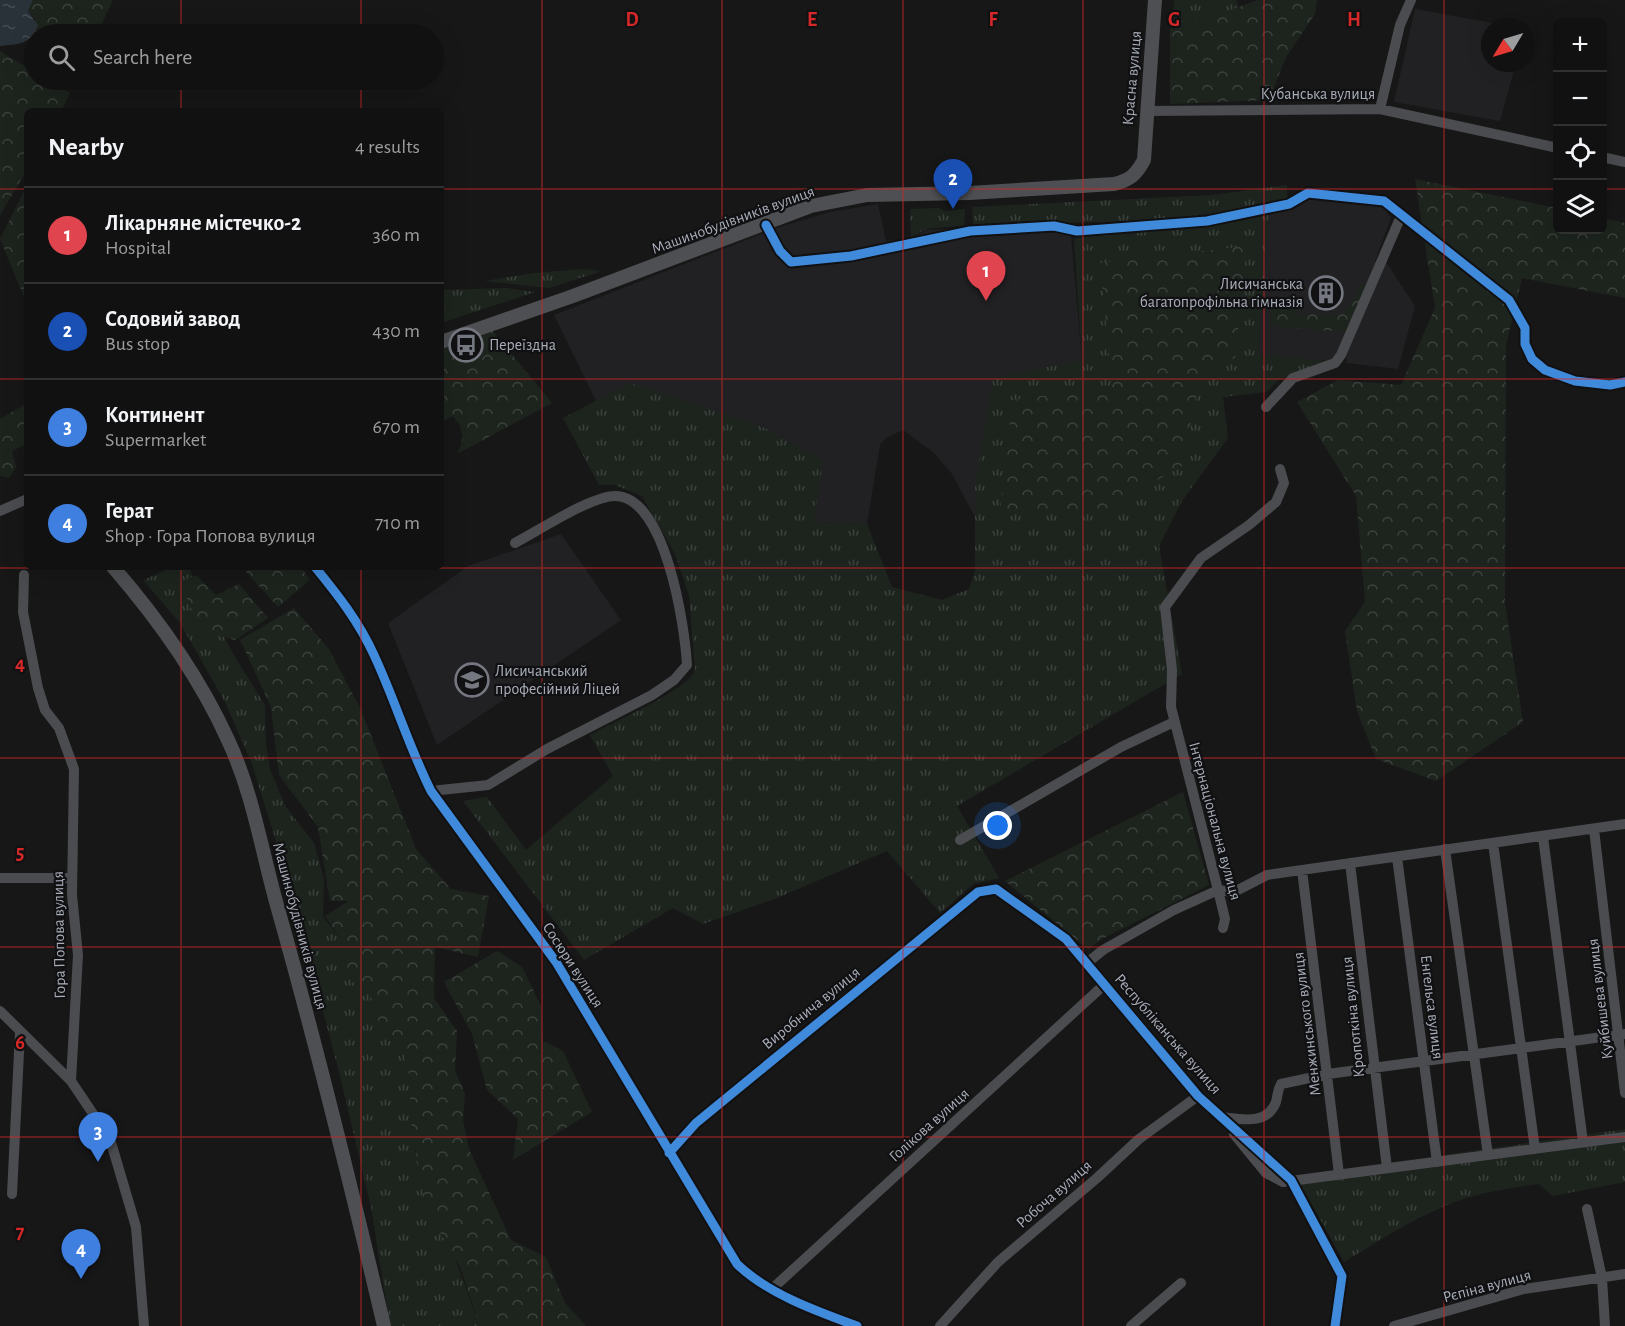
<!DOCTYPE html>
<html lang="en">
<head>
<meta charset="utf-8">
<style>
	:root { --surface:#111; --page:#1a1a1a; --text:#f1f3f6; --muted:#9c9d9f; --line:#303131; --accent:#8c9099 }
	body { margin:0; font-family:"Alegreya Sans",sans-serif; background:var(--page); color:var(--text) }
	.controls { position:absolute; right:18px; top:18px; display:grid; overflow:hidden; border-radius:9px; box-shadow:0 6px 24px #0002 }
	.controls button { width:54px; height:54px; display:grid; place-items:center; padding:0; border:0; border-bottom:2px solid var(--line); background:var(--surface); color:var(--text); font:30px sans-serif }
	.compass { position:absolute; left:1481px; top:18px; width:54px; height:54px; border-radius:50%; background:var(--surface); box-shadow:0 6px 24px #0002; rotate:232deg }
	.you { position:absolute; left:998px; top:826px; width:21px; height:21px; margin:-15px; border:4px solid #fff; border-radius:50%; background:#1a73e8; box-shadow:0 0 0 9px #1a73e833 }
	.badge { display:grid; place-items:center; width:39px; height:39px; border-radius:50%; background:var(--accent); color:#fff; font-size:20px; font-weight:700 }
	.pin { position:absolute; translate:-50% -50px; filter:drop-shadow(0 2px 3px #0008) }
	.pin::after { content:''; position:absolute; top:32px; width:21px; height:18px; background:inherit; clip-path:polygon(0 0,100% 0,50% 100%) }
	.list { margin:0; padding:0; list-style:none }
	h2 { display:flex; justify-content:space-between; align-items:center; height:78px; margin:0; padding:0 24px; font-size:26px }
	h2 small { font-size:20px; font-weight:400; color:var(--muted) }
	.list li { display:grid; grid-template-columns:39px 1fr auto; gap:18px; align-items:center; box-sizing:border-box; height:96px; padding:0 24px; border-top:2px solid var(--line) }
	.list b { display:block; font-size:22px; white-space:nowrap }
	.list p { margin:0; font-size:20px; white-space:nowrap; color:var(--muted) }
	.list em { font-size:20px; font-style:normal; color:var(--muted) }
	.icon { flex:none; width:33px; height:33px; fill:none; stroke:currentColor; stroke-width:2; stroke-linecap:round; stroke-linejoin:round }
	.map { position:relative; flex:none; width:1625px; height:1326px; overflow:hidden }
	.search { position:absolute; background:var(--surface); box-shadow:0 6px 24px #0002; left:24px; top:24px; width:420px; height:66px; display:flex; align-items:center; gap:15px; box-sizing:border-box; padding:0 21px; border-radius:33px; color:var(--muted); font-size:22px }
	.panel { position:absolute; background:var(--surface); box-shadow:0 6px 24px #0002; left:24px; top:108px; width:420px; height:462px; border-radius:9px }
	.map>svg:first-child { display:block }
</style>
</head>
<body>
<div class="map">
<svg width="1625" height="1326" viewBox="0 0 1625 1326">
	<defs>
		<pattern id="grass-tufts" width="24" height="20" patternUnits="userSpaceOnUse" patternTransform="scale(1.5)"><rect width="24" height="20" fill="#1d241e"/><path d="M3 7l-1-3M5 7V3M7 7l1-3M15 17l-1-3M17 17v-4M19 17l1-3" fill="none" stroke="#3b413d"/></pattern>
		<pattern id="forest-crowns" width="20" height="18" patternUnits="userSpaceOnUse" patternTransform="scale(1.5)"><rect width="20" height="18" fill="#1d241e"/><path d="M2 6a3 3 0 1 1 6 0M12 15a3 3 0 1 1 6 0" fill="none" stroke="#3b413d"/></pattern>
		<pattern id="water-ripples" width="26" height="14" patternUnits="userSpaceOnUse" patternTransform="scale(1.5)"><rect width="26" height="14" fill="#2a3239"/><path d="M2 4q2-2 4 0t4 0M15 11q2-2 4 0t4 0" fill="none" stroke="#464d54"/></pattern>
	</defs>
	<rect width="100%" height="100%" fill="#171717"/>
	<path fill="#212123" d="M1415 9 1515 27H1490V63H1516L1500 121 1394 102Z
		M1309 198 1382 206 1391 218 1375 261 1383 268 1386 262 1415 306 1398 369 1347 363 1346 356 1328 361 1258 354 1269 214Z
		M878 204 886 241 909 239 927 230 1070 224 1082 360 975 488 976 519 952 474 933 452 903 430 886 438 880 445 867 524 814 522 630 383 596 401 554 315 779 227 830 212Z
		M561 534 621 620 437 745 388 623 468 566Z"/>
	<path fill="url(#grass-tufts)" d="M1174 0H1236L1239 7 1194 23 1173 21Z
		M1287 185V199L1213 216 1110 222 973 224 972 207 1213 195Z
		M939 208 944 211 965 209 964 225 927 229 911 237 910 209Z
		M1269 214 1258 354 1328 361 1277 381 1267 392 1223 397 1228 438 1182 501 1159 546 1182 674 957 806 999 878 973 884 940 913 887 851 777 898 703 924 673 908 584 960 463 801 487 797 526 850 613 776 590 735C615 721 684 692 695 671L689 595 675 554 642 496 615 485H599L563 418 630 383 765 428 823 461 814 522 867 524 892 587 942 600 969 589 975 571V488L993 378 1082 360 1074 240 1080 235 1216 225Z
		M582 269 602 271 549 288 485 281 533 273Z
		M507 288 535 292 441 323V290Z
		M190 567 193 580 235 657 265 705 266 743 270 770 286 807 314 843 324 879 323 917 341 940 349 979 371 994 401 1044 410 1079V1117L416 1154 480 1326H390L371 1207 339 1072 289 883 252 764 225 702 180 623 143 580 168 569Z
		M1625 1129V1182L1553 1196 1539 1184C1508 1188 1475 1193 1445 1206 1409 1221 1377 1242 1344 1262L1296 1176Z"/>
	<path fill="url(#forest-crowns)" d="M33 0H113L97 34H34V44L28 41 35 33V19L28 11Z
		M1258 0H1317L1315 14 1286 57 1269 100 1170 104V24L1173 21 1194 23Z
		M0 51 34 72V80H48L70 93 61 111H27V170L0 215Z
		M1415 179 1557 208 1558 230H1602L1603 218 1625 223V298L1522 278 1506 345 1505 603 1523 722 1436 781 1376 759 1357 711 1345 631 1365 602 1356 496 1297 402 1338 380 1401 385 1435 308Z
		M27 185V296L24 297 0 239Z
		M1247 246 1235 358 1201 372 1182 466 1098 514 1000 512 1012 400 1112 386 1100 263Z
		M1365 284 1364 293 1346 332 1270 326 1271 302 1298 303V314H1342L1354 300 1359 285Z
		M492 330 552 403 457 454C465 438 464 429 453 416L441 422V348Z
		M27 403V444L12 451 16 467 9 478 0 476V419Z
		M252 567H301L310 580 278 607 246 572Z
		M196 575 216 595 239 584 268 618 235 640 201 631 180 582Z
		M294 608 329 649 361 710 416 849 451 889 489 896 478 957 435 947 434 998 457 1031 455 1070 465 1094 463 1120 469 1149 511 1240 546 1257 565 1303 586 1326H480L460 1267 425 1207 410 1117V1079L401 1044 379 1023 370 994 349 979 341 940 325 916 349 901H330L318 827 279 775 271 707 240 640Z
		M1183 792 1209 885 1102 939 1088 949 1005 881Z
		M497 951 522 967 541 1006 543 1041 563 1051 592 1112 513 1160 518 1119 487 1090 472 1034 444 982Z"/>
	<path fill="url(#water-ripples)" d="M0 0H33L28 11 38 25C31 45 18 44 0 46Z"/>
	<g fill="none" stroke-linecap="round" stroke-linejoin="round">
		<path stroke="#4b4c50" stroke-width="10" d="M1380 109 1400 25 1411 0
			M1146 111 1380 109 1558 148
			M1602 157 1625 162
			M766 225 780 251 791 262 851 256 970 231 1054 226 1077 231 1207 221 1289 204 1308 193 1384 201 1509 300 1525 328V344L1532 359 1545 370 1575 381 1610 385 1625 382
			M1266 407 1293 378 1335 363 1341 355 1401 216
			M0 511 27 499
			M315 567C338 595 359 622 374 655 395 700 409 747 431 791L556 962 737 1264C768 1294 816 1311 857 1326
			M24 575 23 612 38 688 45 710 59 728 74 769 72 895 78 955 71 1081 110 1139 136 1227 144 1326
			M431 791 488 785 547 749 652 695 674 680 687 665C685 628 666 496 615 496 591 496 538 531 515 543
			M1594 829 1625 1093
			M1543 837 1583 1142
			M960 840 1121 747 1174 722
			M1493 843 1535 1149
			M1445 849 1488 1155
			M1397 857 1437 1162
			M1350 863 1387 1168
			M1302 870 1339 1174
			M0 878H72
			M1223 928 1225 919 1218 890 1171 707 1172 670 1165 607 1201 558 1249 525 1276 502 1284 483 1280 469
			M1087 963 1103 950 1174 910 1218 890 1234 892 1267 875 1625 824
			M0 1011 71 1081
			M1221 1117C1241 1119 1267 1126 1276 1102 1278 1095 1277 1091 1281 1084L1328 1074 1625 1034
			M1234 1134 1266 1173 1283 1182 1625 1137
			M669 1153 696 1123 978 892 996 889 1066 939 1198 1096 1291 1180 1342 1276 1335 1326
			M12 1194 20 1032
			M1587 1209 1602 1278 1605 1326
			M773 1288 1105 984
			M940 1326 998 1262 1097 1178 1139 1139 1198 1096
			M1131 1326 1181 1283
			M1394 1326 1524 1289 1625 1274"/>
		<path stroke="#4d4f52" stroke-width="14" d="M441 342 573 296 811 206 867 195 969 193 1114 184C1130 180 1136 175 1144 160L1155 0
			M113 567C159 620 199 676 228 740 253 793 262 853 278 909 317 1047 351 1186 384 1326"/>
		<defs>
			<path id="cycleway" d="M766 225 780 251 791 262 851 256 970 231 1054 226 1077 231 1207 221 1289 204 1308 193 1384 201 1509 300 1525 328V344L1532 359 1545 370 1575 381 1610 385 1625 382
				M315 567C338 595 359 622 374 655 395 700 409 747 431 791L556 962 737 1264C768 1294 816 1311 857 1326
				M669 1153 696 1123 978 892 996 889 1066 939 1198 1096 1291 1180 1342 1276 1335 1326"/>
		</defs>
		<use href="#cycleway" stroke="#111113" stroke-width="13"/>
		<use href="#cycleway" stroke="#408adc" stroke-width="9"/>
	</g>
	<path fill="none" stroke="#d62828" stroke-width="1.5" stroke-opacity="0.55" d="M181 0V34M361 0V34M542 0V1326M722 0V1326M903 0V1326M1083 0V1326M1264 0V1326M1444 0V1326M181 80V111M361 80V111M0 189H27M441 189H1558M1602 189H1625M0 379H27M441 379H1625M181 567V1326M361 567V1326M0 568H1625M0 758H1625M0 947H1625M0 1137H1625"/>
	<defs>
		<symbol id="building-ring" viewBox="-11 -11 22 22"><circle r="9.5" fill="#111113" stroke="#757880" stroke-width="1.5"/><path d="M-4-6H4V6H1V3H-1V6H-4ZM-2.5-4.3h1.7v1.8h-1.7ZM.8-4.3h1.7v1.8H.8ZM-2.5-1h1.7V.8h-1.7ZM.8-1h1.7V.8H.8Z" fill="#757880"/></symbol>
		<symbol id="bus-ring" viewBox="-11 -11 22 22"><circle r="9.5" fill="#111113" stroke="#757880" stroke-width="1.5"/><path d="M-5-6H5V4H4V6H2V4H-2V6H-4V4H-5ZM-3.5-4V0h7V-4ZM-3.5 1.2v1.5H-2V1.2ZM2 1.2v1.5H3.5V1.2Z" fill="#757880"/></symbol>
		<symbol id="university-ring" viewBox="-11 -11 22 22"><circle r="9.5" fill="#111113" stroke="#757880" stroke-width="1.5"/><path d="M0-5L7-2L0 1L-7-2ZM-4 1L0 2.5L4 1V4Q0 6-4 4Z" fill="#757880"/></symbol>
	</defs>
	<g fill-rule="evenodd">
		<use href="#building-ring" x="1307" y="274" width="38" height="38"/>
		<use href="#bus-ring" x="447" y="326" width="38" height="38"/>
		<use href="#university-ring" x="453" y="661" width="38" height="38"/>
	</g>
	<g text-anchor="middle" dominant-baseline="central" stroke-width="4.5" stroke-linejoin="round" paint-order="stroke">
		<g font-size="16" fill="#a8adb8" stroke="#111113">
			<text transform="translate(1132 78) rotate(-85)">Красна вулиця</text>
			<text x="1318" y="94">Кубанська вулиця</text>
			<text transform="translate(733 220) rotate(-20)">Машинобудівників вулиця</text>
			<text transform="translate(1215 821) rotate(75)">Інтернаціональна вулиця</text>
			<text transform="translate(300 926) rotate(75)">Машинобудівників вулиця</text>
			<text transform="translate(59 935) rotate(-91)">Гора Попова вулиця</text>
			<text transform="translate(573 965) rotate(57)">Сосюри вулиця</text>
			<text transform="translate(1600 999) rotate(-97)">Куйбишева вулиця</text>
			<text transform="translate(1432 1007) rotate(83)">Енгельса вулиця</text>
			<text transform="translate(811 1008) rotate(-39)">Виробнича вулиця</text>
			<text transform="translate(1353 1017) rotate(-96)">Кропоткіна вулиця</text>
			<text transform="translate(1307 1024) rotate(-97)">Менжинського вулиця</text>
			<text transform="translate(1168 1034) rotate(49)">Республіканська вулиця</text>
			<text transform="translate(929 1125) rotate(-42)">Голікова вулиця</text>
			<text transform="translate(1054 1194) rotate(-41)">Робоча вулиця</text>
			<text transform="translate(1487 1286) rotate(-15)">Рєпіна вулиця</text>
		</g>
		<g font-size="16" fill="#a8adb8" stroke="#111113" text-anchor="start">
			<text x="1303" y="284" text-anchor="end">Лисичанська<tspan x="1303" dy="18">багатопрофільна гімназія</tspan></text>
			<text x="489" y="345">Переїздна</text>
			<text x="495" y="671">Лисичанський<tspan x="495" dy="18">професійний Ліцей</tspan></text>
		</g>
	</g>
	<g font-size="20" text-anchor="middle" font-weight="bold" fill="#d62828" stroke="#111113" stroke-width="4.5" stroke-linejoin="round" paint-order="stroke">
		<text x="632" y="26">D</text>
		<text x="812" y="26">E</text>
		<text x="993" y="26">F</text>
		<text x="1174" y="26">G</text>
		<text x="1354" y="26">H</text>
		<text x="20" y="670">4</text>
		<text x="20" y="859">5</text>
		<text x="20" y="1049">6</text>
		<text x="20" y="1238">7</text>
	</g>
</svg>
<div class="controls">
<button>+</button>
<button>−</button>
<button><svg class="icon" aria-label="locate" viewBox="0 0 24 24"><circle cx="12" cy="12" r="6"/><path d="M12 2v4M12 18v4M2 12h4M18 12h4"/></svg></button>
<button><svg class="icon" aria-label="layers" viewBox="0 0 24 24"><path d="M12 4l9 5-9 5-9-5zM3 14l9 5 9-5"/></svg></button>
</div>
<svg class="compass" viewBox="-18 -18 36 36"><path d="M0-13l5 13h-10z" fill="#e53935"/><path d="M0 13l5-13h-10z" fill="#9c9d9f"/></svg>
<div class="you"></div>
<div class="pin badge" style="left:986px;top:301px;background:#e0444e">1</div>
<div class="pin badge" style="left:953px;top:209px;background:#1a4fb4">2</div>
<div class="pin badge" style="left:98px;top:1162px;background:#3f7fe0">3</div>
<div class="pin badge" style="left:81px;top:1279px;background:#3f7fe0">4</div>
<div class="search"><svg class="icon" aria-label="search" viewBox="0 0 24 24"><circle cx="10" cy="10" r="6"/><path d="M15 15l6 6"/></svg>Search here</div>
<section class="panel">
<h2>Nearby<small>4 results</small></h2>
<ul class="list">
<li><span class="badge" style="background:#e0444e">1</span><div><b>Лікарняне містечко-2</b><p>Hospital</p></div><em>360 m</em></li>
<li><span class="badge" style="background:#1a4fb4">2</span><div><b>Содовий завод</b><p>Bus stop</p></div><em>430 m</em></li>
<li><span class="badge" style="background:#3f7fe0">3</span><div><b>Континент</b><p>Supermarket</p></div><em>670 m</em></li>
<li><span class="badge" style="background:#3f7fe0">4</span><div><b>Герат</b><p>Shop · Гора Попова вулиця</p></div><em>710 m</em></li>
</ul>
</section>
</div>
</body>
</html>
